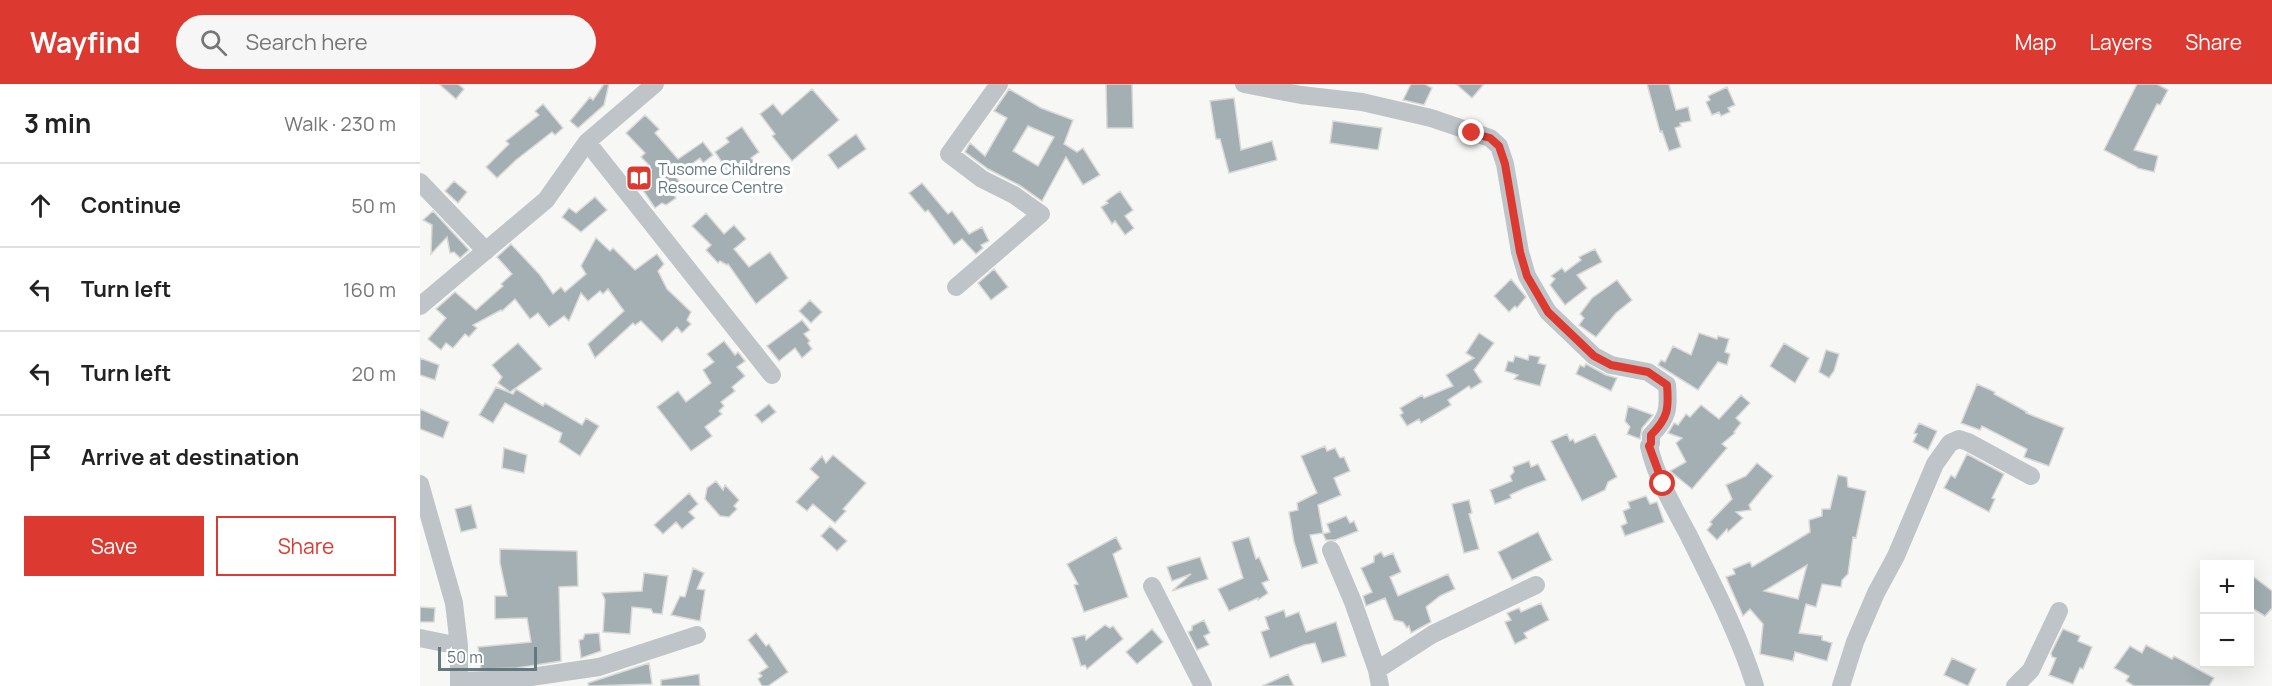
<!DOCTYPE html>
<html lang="en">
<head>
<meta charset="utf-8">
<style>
	:root { --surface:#fff; --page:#f6f6f6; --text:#222; --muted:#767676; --line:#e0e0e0; --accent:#dc3a30 }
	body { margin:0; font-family:Manrope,sans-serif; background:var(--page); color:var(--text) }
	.controls { position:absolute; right:18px; bottom:18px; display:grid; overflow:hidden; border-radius:0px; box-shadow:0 6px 24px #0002 }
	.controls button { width:54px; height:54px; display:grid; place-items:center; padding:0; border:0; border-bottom:2px solid var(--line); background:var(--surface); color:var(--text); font:30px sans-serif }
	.scale { position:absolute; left:18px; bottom:15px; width:99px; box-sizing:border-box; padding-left:6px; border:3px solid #64787f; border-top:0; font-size:16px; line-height:21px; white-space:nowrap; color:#64787f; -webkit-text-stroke:4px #fff; paint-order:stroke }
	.stop { position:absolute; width:18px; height:18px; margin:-14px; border:4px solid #dc3a30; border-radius:50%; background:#fff }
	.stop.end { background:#dc3a30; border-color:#fff; box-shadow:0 2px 6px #0008 }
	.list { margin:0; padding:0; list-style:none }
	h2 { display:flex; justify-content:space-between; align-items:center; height:78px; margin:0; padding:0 24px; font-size:26px }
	h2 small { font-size:20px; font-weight:400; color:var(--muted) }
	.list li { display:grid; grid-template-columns:39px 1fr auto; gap:18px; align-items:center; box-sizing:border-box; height:84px; padding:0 24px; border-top:2px solid var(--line) }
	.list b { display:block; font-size:22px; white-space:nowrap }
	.list em { font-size:20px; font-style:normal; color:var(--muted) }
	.actions { display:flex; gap:12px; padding:18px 24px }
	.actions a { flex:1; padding:14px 0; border:2px solid var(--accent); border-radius:0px; text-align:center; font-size:21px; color:var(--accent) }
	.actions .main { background:var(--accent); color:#fff }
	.icon { flex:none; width:33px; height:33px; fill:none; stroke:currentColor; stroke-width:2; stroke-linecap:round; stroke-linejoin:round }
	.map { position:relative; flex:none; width:1852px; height:602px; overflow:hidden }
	header { display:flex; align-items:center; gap:36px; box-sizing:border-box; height:84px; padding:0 30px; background:var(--accent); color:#fff }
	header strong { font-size:28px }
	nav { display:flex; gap:33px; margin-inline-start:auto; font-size:21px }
	.search { width:420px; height:54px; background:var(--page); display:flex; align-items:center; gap:15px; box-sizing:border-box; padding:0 21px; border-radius:33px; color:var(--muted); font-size:22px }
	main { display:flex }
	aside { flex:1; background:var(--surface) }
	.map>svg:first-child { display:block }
</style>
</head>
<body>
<header>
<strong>Wayfind</strong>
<div class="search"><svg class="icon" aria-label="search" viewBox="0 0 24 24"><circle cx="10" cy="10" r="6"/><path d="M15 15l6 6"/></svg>Search here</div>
<nav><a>Map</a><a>Layers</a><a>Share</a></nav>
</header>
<main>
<aside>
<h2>3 min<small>Walk · 230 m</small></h2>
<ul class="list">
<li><svg class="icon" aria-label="ahead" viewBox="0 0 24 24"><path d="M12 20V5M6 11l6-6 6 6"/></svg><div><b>Continue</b></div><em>50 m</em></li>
<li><svg class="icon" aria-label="left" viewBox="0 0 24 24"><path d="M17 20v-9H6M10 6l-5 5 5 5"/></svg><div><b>Turn left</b></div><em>160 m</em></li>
<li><svg class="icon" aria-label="left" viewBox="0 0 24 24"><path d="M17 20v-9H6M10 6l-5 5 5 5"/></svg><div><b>Turn left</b></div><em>20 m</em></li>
<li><svg class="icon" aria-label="arrive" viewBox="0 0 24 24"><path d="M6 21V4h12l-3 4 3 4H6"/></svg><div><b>Arrive at destination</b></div></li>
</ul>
<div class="actions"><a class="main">Save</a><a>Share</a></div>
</aside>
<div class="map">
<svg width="1852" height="602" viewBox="0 0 1852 602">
	<rect width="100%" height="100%" fill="#f7f7f5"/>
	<path fill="#a3afb2" stroke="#d9d9d7" stroke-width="1.5" fill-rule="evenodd" d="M19 0H38L44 5 36 15Z
		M184 0H189L184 21 158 44 150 37 170 13 173 16Z
		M686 0H712L713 44H687Z
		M991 0H1005L1012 4 1004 21 983 16Z
		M1036 0H1064L1052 14Z
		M1227 0H1249L1256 26 1268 23 1271 37 1260 39 1261 42 1255 44 1261 63 1249 67 1242 47 1240 48Z
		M1717 0H1737L1748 6 1740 21 1737 20 1714 66 1738 72 1734 88 1717 84V83L1684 66Z
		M1307 3 1315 21 1308 24 1310 28 1301 32 1299 28 1292 31 1286 18 1290 16 1288 12Z
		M392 5 419 36 372 77 352 52 355 50 340 30 353 20 362 31Z
		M589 5 621 24 653 36 644 60 657 68 663 64 680 91 663 101 646 73 622 117 599 101 568 85 545 68 550 59 565 72 587 34 574 27ZM608 42 634 53 618 82 593 67Z
		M814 14 821 66 852 57 857 76 809 89 800 55H796L790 17Z
		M123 20 143 44 135 51 132 48 96 76 77 94 66 83 89 60 86 57 119 31 115 27Z
		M225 31 239 45 235 49 258 75 283 58 293 71 283 79 280 74 255 92 261 100 251 107 256 114 246 121 242 119 235 124 216 96 230 82 221 73 225 69 206 49Z
		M913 37 962 44 958 66 910 59Z
		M322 43 339 68 331 74 334 78 317 90 314 86 309 89 295 68 309 58 306 54Z
		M436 50 446 65 418 85 408 71Z
		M34 97 47 108 38 119 25 107Z
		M502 99 528 130 532 127 549 150 562 143 569 157 561 161 563 164 556 170 542 155 534 161 508 126 505 128 489 109Z
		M700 107 713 126 705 132 714 144 705 151 695 137 692 140 681 123 688 119 686 117Z
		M175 113 187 126 161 148 142 133 149 124 156 129Z
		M13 127 49 166 40 174 34 168 30 169 27 153 11 170 12 141 3 136Z
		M286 129 304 150 314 141 326 155 314 165 329 183 350 168 368 194 336 220 308 180 307 181 300 177 298 179 286 166 291 161 272 142Z
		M176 154 190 167 193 164 215 186 237 170 244 180 238 187 247 205 271 228 267 236 271 240 262 249 257 243 242 258 221 237 215 241 213 239 175 274 168 260 204 227 188 205 183 210 180 207 168 217 161 209 149 237 144 232 129 243 118 229 110 235 95 215 82 227 81 226 53 241 57 244 49 253 45 250 33 264 26 259 21 266 8 255 26 234 16 225 35 208 56 226 83 202 81 200 92 190 77 173 91 160 120 191 133 210 141 203 145 208 166 190 161 182Z
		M1175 165 1182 178 1157 191 1167 204 1145 221 1130 201 1135 195 1131 192 1142 184 1145 188 1161 176 1159 173Z
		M574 185 588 203 571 216 558 199Z
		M1091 195 1106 213 1097 224 1095 222 1089 228 1074 212Z
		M1197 196 1212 216 1196 229 1176 253 1159 241 1164 234 1160 230 1172 214Z
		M390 216 402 228 391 239 379 227Z
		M382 236 390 246 384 250 390 257 388 259 392 265 382 274 375 264 359 277 347 262Z
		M1059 249 1074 259 1054 286 1062 298 1051 305 1049 302 1028 316 1031 321 1001 339 999 335 987 342 980 331 983 329 980 324 1002 311 1004 314 1033 302 1026 291 1054 274 1046 269Z
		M1279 249 1297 255 1298 252 1309 255 1305 268 1310 270 1307 281 1298 278 1278 306 1238 281 1241 276 1245 278 1253 262 1271 271Z
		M304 257 315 271 318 268 325 277 317 283 325 292 312 303 315 307 301 318 304 322 299 327 302 330 285 343 292 352 271 367 237 323 258 307 266 318 291 299 283 286 294 278 287 270Z
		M98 259 122 285 90 308 78 299 82 293 72 281Z
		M1364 259 1389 274 1375 299 1350 282Z
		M1406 266 1419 270 1414 287 1409 294 1399 288Z
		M1109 271 1120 273 1118 279 1126 281 1120 302 1094 295 1098 291 1085 287 1088 277 1093 278 1095 272 1108 276Z
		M0 274 19 281 15 296 0 291Z
		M1166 280 1186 291 1197 294 1191 307 1156 290 1160 281 1164 283Z
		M1557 300 1575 308 1574 310 1607 328 1606 329 1644 344 1629 382 1604 373 1607 365 1562 342 1560 346 1541 339Z
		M76 303 93 310 96 305 123 322 125 319 162 341 166 334 179 342 160 372 139 358 142 349 85 319 73 339 59 331Z
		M1321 311 1330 319 1316 334 1321 339 1314 348 1315 349 1302 360 1307 364 1272 405 1250 387 1266 378 1256 359 1262 354 1248 349 1254 339 1258 341 1266 330 1270 333 1281 321 1299 335Z
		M349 320 356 328 342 339 335 331Z
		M1208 322 1233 331 1222 344 1220 355 1207 350 1210 343 1205 337Z
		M0 325 29 338 23 354 0 345Z
		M1499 339 1517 347 1508 366 1493 358 1497 350 1494 349Z
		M1147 350 1150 357 1153 355 1155 359 1175 350 1197 393 1188 398 1185 406 1162 417 1131 357Z
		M905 362 907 367 915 364 920 374 924 373 930 387 914 394 921 411 898 421 903 449 890 451 898 479 882 484 874 458 869 428 878 426 877 419 897 409 881 372Z
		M84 364 107 371 104 389 82 384Z
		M1547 370 1584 390 1572 414 1575 415 1569 428 1524 404 1531 391 1535 394Z
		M413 371 446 399 423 425 426 427 415 439 393 420 387 427 376 418 399 393 390 385 402 372 406 379Z
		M1109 377 1111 383 1118 380 1126 396 1105 404 1090 411 1091 414 1075 420 1070 406 1092 397 1090 392 1094 388 1093 383Z
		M1337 379 1353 392 1329 421 1331 426 1316 428 1323 434 1308 448 1307 445 1297 456 1287 446 1292 440 1290 438 1312 415 1306 401 1326 392Z
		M1418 391 1427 393 1428 403 1446 407 1436 454 1433 453 1428 490 1422 496 1421 503 1402 500 1396 523 1386 520 1379 549 1402 552V556L1412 559 1407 577 1375 568 1373 577 1340 570 1343 540 1330 525 1323 532 1306 493 1315 490 1313 485 1330 478 1332 483 1390 448 1389 436 1402 432V425H1410ZM1387 481 1378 515 1344 507Z
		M296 397 303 406 305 401 319 416 314 422 317 425 309 433 300 432 285 415 287 404Z
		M269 409 278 420 269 428 275 434 262 445 256 438 243 450 234 441Z
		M1226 412 1230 420 1237 418 1244 438 1205 452 1201 442 1207 439 1203 427 1210 424 1208 418Z
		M1049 416 1052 429 1049 430 1059 465 1044 469 1032 420Z
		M51 421 57 444 41 448 35 425Z
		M926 432 930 439 934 437 938 447 915 456H906L903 450 910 448 907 440Z
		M410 442 427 457 417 467 401 452Z
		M1118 448 1132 476 1092 496 1078 468Z
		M696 453 702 465 693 470 708 513 664 528 654 501 658 500 647 480Z
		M829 453 836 475 839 473 849 496 842 499 848 509 838 516V514L809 527 798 505 823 494 812 458Z
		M80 465 157 467 158 502 139 503 141 577 97 584 61 585 58 563 111 558 107 534 75 535V512H87L80 479Z
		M961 468 964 473 973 469 981 488 970 493 978 512 1028 490 1035 505 1020 512 1006 523 1011 538 991 549 989 542 987 544 983 538 974 536 965 514 946 522 943 512 952 508 941 484 954 478V472Z
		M780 473 788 495 752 507 771 490 752 497 747 483Z
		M273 484 284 489 277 505 285 506 280 537 251 531 260 512 265 513Z
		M224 489 248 492 242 530 233 529 231 525 212 523 210 550 183 548 185 516 182 509 222 507Z
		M1830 490 1852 507V524L1845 532 1830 523Z
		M1121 519 1129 536 1104 549 1107 554 1095 560 1085 538 1091 536 1087 529 1099 524 1101 528Z
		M0 523 15 524 14 538H0Z
		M864 526 866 533 879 528 886 548 916 538 926 572 902 579 895 559 884 561 850 574 841 548 849 545 845 533Z
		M784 536 790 549 784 552 789 561 777 566 768 548 772 546V542Z
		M685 541 690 544 693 542 703 555 667 585 665 581 661 582 652 554 665 551 666 556Z
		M732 545 743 558 717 580 706 568Z
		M1643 545 1660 552 1658 557 1672 563 1663 585 1660 584 1653 600 1629 591 1636 574 1632 573 1631 569Z
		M179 549 181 567 161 574 159 556 163 555 165 550Z
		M336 549 346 562 349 560 368 588 348 602H342L338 595 342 592 339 589 348 583 328 556Z
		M1726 561 1752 575 1754 572 1794 594 1789 602H1714L1706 597 1709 592 1694 584 1710 562 1722 569Z
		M1532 574 1556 585 1548 602 1524 591Z
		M229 579 232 600 169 602 168 599Z
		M279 590 280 602H241V596Z
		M868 590 874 602H842Z"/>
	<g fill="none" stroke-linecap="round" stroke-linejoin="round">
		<path stroke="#bec4c7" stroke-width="18" d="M824 0 881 11 942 18 1011 34 1070 54 1079 62 1085 80 1100 168 1107 192 1128 228 1174 272 1191 281 1228 288 1247 301C1249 325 1248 334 1231 351V359L1229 362C1236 393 1253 422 1268 450 1292 499 1319 550 1335 602
			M167 58 352 291
			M0 98 66 167
			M536 203 621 130 594 111 562 95 529 70 579 0
			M0 222 126 116 167 58 235 0
			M0 400 34 519 39 562V602
			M911 466 933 518 957 586
			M732 502 783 602
			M0 554 39 562
			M39 597 98 595 179 583 277 551
			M960 602 957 586 1013 550 1116 501
			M1421 602 1435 558 1456 509 1476 472 1515 380 1530 359 1539 355 1548 358 1611 392
			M1595 602 1611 586 1639 527"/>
	</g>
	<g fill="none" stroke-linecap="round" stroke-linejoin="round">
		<path stroke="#dc3a30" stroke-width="8" d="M1052 49 1070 54 1079 62 1085 80 1100 168 1107 192 1128 228 1174 272 1191 281 1228 288 1247 301C1249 325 1248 334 1231 351V359L1229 362 1243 400"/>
	</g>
	<defs>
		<symbol id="library-square" viewBox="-11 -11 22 22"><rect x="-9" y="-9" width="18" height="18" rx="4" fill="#dc3a30" stroke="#fff"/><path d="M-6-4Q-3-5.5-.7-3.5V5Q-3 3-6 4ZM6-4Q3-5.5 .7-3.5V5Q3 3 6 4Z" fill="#fff"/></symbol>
	</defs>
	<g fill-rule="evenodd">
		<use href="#library-square" x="204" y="79" width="30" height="30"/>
	</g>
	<g text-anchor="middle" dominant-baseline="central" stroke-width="6" stroke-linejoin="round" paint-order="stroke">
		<g font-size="16" fill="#64787f" stroke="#fff" text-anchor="start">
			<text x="238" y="85">Tusome Childrens<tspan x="238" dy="18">Resource Centre</tspan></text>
		</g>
	</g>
</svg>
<div class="controls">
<button>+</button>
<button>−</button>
</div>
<div class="scale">50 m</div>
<div class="stop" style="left:1243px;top:400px"></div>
<div class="stop end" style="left:1052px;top:49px"></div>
</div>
</main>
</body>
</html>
